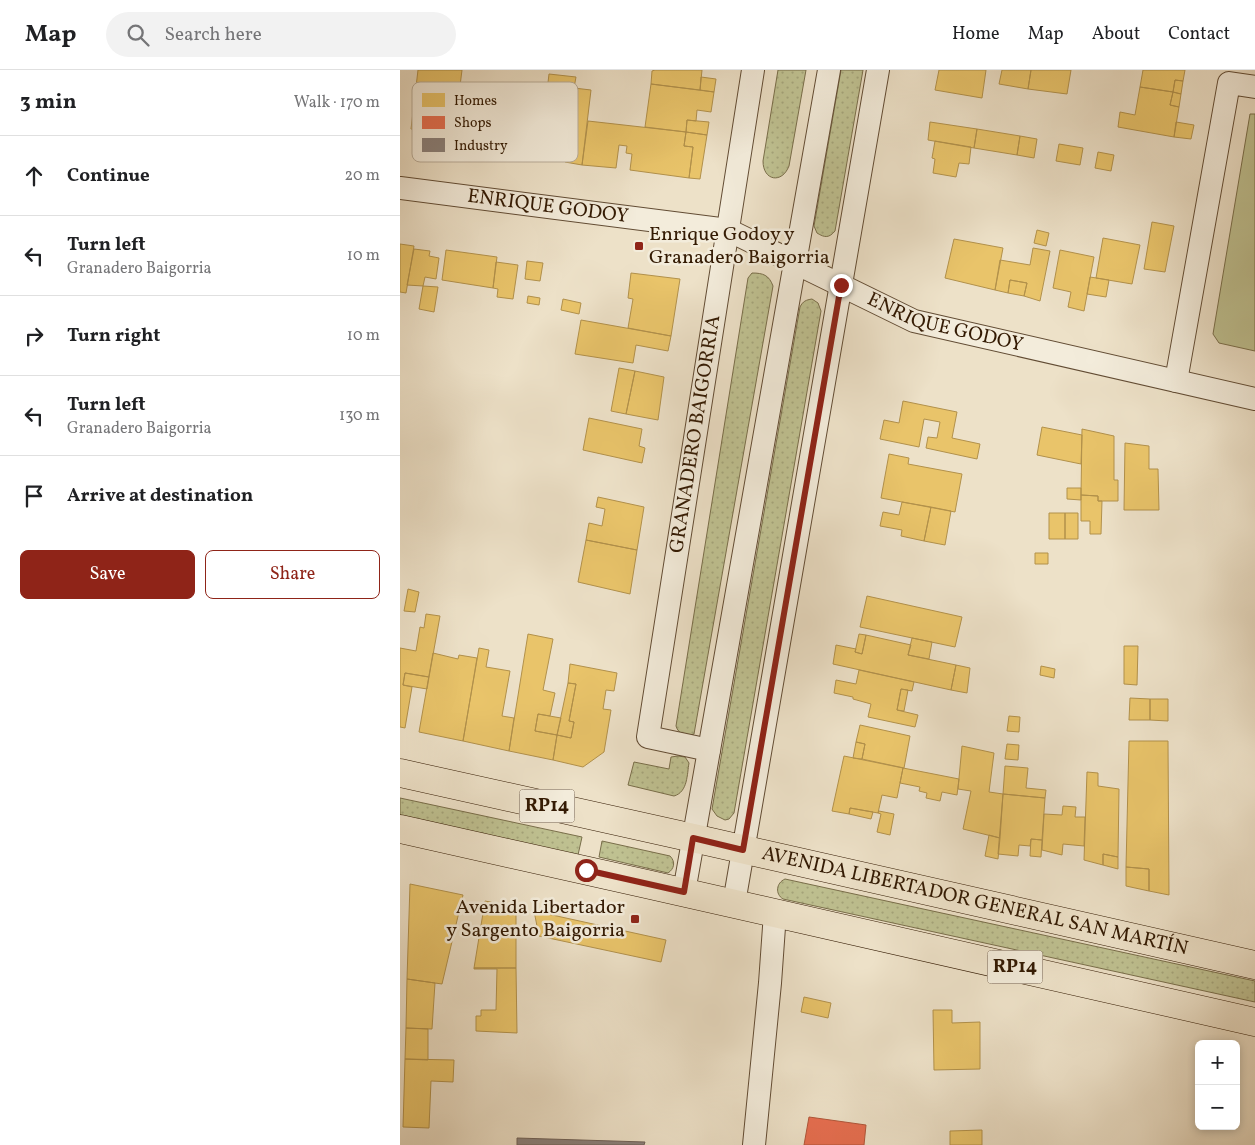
<!DOCTYPE html>
<html lang="en">
<head>
<meta charset="utf-8">
<style>
	:root { --surface:#fff; --page:#f2f2f2; --text:#202124; --muted:#757577; --line:#e0e0e0; --accent:#8f2418 }
	body { margin:0; font-family:Vollkorn,serif; background:var(--page); color:var(--text) }
	.controls { position:absolute; right:15px; bottom:15px; display:grid; overflow:hidden; border-radius:8px; box-shadow:0 2px 8px #0003 }
	.controls button { width:45px; height:45px; display:grid; place-items:center; padding:0; border:0; border-bottom:1px solid var(--line); background:var(--surface); color:var(--text); font:25px sans-serif }
	.stop { position:absolute; width:15px; height:15px; margin:-11px; border:4px solid #8f2418; border-radius:50%; background:#fff }
	.stop.end { background:#8f2418; border-color:#fff; box-shadow:0 1px 5px #0008 }
	.list { margin:0; padding:0; list-style:none }
	h2 { display:flex; justify-content:space-between; align-items:center; height:65px; margin:0; padding:0 20px; font-size:21px }
	h2 small { font-size:16px; font-weight:400; color:var(--muted) }
	.list li { display:grid; grid-template-columns:32px 1fr auto; gap:15px; align-items:center; box-sizing:border-box; height:80px; padding:0 20px; border-top:1px solid var(--line) }
	.list b { display:block; font-size:19px; white-space:nowrap }
	.list p { margin:0; font-size:16px; white-space:nowrap; color:var(--muted) }
	.list em { font-size:16px; font-style:normal; color:var(--muted) }
	.actions { display:flex; gap:10px; padding:15px 20px }
	.actions a { flex:1; padding:11px 0; border:1px solid var(--accent); border-radius:8px; text-align:center; font-size:18px; color:var(--accent) }
	.actions .main { background:var(--accent); color:#fff }
	.icon { flex:none; width:28px; height:28px; fill:none; stroke:currentColor; stroke-width:2; stroke-linecap:round; stroke-linejoin:round }
	.map { position:relative; flex:none; width:855px; height:1075px; overflow:hidden }
	header { display:flex; align-items:center; gap:30px; box-sizing:border-box; height:70px; padding:0 25px; background:var(--surface); border-bottom:1px solid var(--line) }
	header strong { font-size:24px }
	nav { display:flex; gap:28px; margin-inline-start:auto; font-size:18px }
	.search { width:350px; height:45px; background:var(--page); display:flex; align-items:center; gap:12px; box-sizing:border-box; padding:0 18px; border-radius:28px; color:var(--muted); font-size:19px }
	main { display:flex }
	aside { flex:1; background:var(--surface) }
	.map>svg:first-child { display:block }
</style>
</head>
<body>
<header>
<strong>Map</strong>
<div class="search"><svg class="icon" aria-label="search" viewBox="0 0 24 24"><circle cx="10" cy="10" r="6"/><path d="M15 15l6 6"/></svg>Search here</div>
<nav><a>Home</a><a>Map</a><a>About</a><a>Contact</a></nav>
</header>
<main>
<aside>
<h2>3 min<small>Walk · 170 m</small></h2>
<ul class="list">
<li><svg class="icon" aria-label="ahead" viewBox="0 0 24 24"><path d="M12 20V5M6 11l6-6 6 6"/></svg><div><b>Continue</b></div><em>20 m</em></li>
<li><svg class="icon" aria-label="left" viewBox="0 0 24 24"><path d="M17 20v-9H6M10 6l-5 5 5 5"/></svg><div><b>Turn left</b><p>Granadero Baigorria</p></div><em>10 m</em></li>
<li><svg class="icon" aria-label="right" viewBox="0 0 24 24"><path d="M7 20v-9h11M14 6l5 5-5 5"/></svg><div><b>Turn right</b></div><em>10 m</em></li>
<li><svg class="icon" aria-label="left" viewBox="0 0 24 24"><path d="M17 20v-9H6M10 6l-5 5 5 5"/></svg><div><b>Turn left</b><p>Granadero Baigorria</p></div><em>130 m</em></li>
<li><svg class="icon" aria-label="arrive" viewBox="0 0 24 24"><path d="M6 21V4h12l-3 4 3 4H6"/></svg><div><b>Arrive at destination</b></div></li>
</ul>
<div class="actions"><a class="main">Save</a><a>Share</a></div>
</aside>
<div class="map">
<svg width="855" height="1075" viewBox="0 0 855 1075">
	<defs>
		<pattern id="grass-dots" width="8" height="8" patternUnits="userSpaceOnUse" patternTransform="scale(1.25)"><rect width="8" height="8" fill="#bfc191"/><path d="M2 2h.1M6 6h.1" fill="none" stroke="#a5a57b" stroke-width="1.8" stroke-linecap="round"/></pattern>
	</defs>
	<rect width="100%" height="100%" fill="#ede1c8"/>
	<filter id="stains"><feTurbulence type="fractalNoise" baseFrequency=".004" numOctaves="4"/><feColorMatrix values="0 0 0 0 .2 0 0 0 0 .09 0 0 0 0 .02 0 0 0 .5 -.17"/></filter>
	<radialGradient id="worn" r=".72"><stop offset=".6" stop-color="#630" stop-opacity="0"/><stop offset="1" stop-color="#630" stop-opacity=".3"/></radialGradient>
	<path fill="url(#grass-dots)" stroke="#796e4a" d="M378 0H406L389 96C382 114 363 111 363 91Z
		M441 0H463L435 161C429 168 425 168 417 163L414 156Z
		M352 203C363 203 369 205 373 216L294 664C287 667 278 664 276 656L348 208Z
		M412 229 418 233 421 241 334 743 329 749 325 750 317 746 312 739 400 237C403 231 406 230 412 229Z
		M278 686 285 687 289 693C287 704 288 722 274 726L228 715 234 692 269 699 271 687Z
		M0 728 182 767 178 785 0 745Z
		M202 771 270 786C276 792 274 799 268 803L199 787Z
		M385 809 855 911V932L383 829C375 824 376 813 385 809Z"/>
	<path fill="#bfc191" stroke="#796e4a" d="M850 44H855V281L819 273 813 264Z"/>
	<path fill="#e9c46a" stroke="#b2914b" d="M18 0H62L54 64 11 59Z
		M255 0H302L300 20 251 14 252 1Z
		M539 0H586L582 28 535 20Z
		M602 0H631L628 19 599 14Z
		M631 0H671L667 24 628 19Z
		M743 0H785L783 11 775 10 773 22 740 17Z
		M149 4 176 7 174 18 191 20 182 95 165 92 167 74 154 73 155 64 142 63Z
		M301 7 316 9 314 22 300 20Z
		M775 10 783 11 781 24 773 22Z
		M251 14 314 22 311 42 297 40 296 51 287 50 286 62 245 57Z
		M740 17 773 22 770 35 779 37 774 67 718 57 720 42 735 45Z
		M773 22 781 24 779 37 770 35Z
		M287 50 309 52 307 65 286 62Z
		M188 51 286 62 284 76 293 77 289 108 230 100 232 84 226 83 227 76 219 75 216 98 182 95Z
		M530 52 577 59 574 78 528 70Z
		M776 52 794 55 791 69 774 67Z
		M577 59 620 66 617 85 574 78Z
		M286 62 307 65 300 109 289 108 293 77 284 76Z
		M620 66 637 69 634 88 617 85Z
		M535 71 571 77 569 94 559 93 556 107 533 103 535 89 532 88Z
		M659 74 683 78 680 95 656 91Z
		M698 82 714 85 711 101 695 98Z
		M752 152 774 156 765 202 744 199Z
		M637 160 649 163 646 176 634 173Z
		M703 168 740 175 732 214 696 208Z
		M554 169 603 178 595 220 545 208Z
		M0 174 14 176 6 223 0 222Z
		M633 178 650 181 640 231 624 226 627 213 610 210 608 223 595 220 600 190 630 195Z
		M14 179 30 181 29 186 39 188 36 209 25 207 23 216 7 215Z
		M46 180 97 187 93 218 42 210Z
		M660 180 694 187 684 241 668 237 671 222 653 218Z
		M127 191 143 193 140 211 125 209Z
		M96 192 118 195 113 229 97 227 98 219 93 218Z
		M231 203 280 209 271 266 228 258 233 229 228 228Z
		M690 207 709 210 706 227 687 224Z
		M610 210 627 213 624 226 608 223Z
		M23 216 38 217 34 242 19 239Z
		M128 226 140 228 139 235 127 233Z
		M163 229 181 233 179 244 161 240Z
		M181 250 271 266 268 281 236 275 233 293 175 284Z
		M219 298 235 301 226 344 211 341Z
		M235 301 264 307 258 350 226 344Z
		M503 331 557 342 552 368 580 374 577 389 526 378 528 367 537 368 540 352 524 349 519 377 480 369 484 350 499 353Z
		M189 348 242 359 239 376 245 378 242 393 183 380Z
		M642 357 682 365 681 394 637 385Z
		M682 359 714 366V410H718V431H698V426L681 425Z
		M725 373 749 376V399H758L759 440H724Z
		M489 384 509 388 508 394 562 404 555 442 481 428Z
		M667 418H681V430L667 429Z
		M681 425 698 426V431H702L701 464H690V451H681Z
		M198 427 244 437 237 480 186 470 189 453 202 456 205 439 196 437Z
		M502 432 531 437 524 471 501 466 502 460 480 456 483 442 499 445Z
		M531 437 551 441 545 475 524 471Z
		M649 443H665V469H649Z
		M665 443H678V469H665Z
		M186 470 237 480 230 524 178 512Z
		M635 483H648V494H635Z
		M8 519 19 522 15 542 4 541Z
		M467 526 562 547 555 577 460 557Z
		M26 544 40 546 29 607 5 603 3 615 12 617 5 658 0 657V578L16 581 20 557 24 558Z
		M128 564 153 569 143 620 155 623 150 646 138 644 135 661 157 665 153 690 109 681Z
		M459 564 466 565 462 584 455 582Z
		M466 565 511 575 508 585 556 595 551 620 433 594 436 575 456 579 455 582 462 584Z
		M512 568 532 572 529 589 508 585Z
		M724 576H738L737 615 724 614Z
		M79 578 89 580 86 597 110 601 102 646 114 648 109 681 63 671Z
		M33 583 58 589 59 585 77 588 63 671 19 662Z
		M170 594 217 603 214 621 206 620 203 639 211 640 204 682 183 697 153 690 157 665 171 668 174 652 169 651 176 614 168 613Z
		M556 595 570 598 567 623 551 620Z
		M641 596 655 599 654 608 640 605Z
		M459 600 514 612 512 621 501 619 497 640 518 645 515 657 468 647 471 634 453 629V627L434 623 436 610 456 614Z
		M5 603 29 607 27 619 3 615Z
		M168 613 176 614 169 651 174 652 171 668 157 665Z
		M501 619 508 620 504 641 497 640Z
		M730 628 750 629V650H729Z
		M750 629H768V651L750 650Z
		M138 644 161 648 157 665 135 661Z
		M609 646 620 647 619 662 607 661Z
		M460 655 510 666 504 698 462 689 465 674 456 672Z
		M729 671H768L769 825 749 821V799L726 797Z
		M456 672 465 674 462 689 453 688Z
		M607 674 619 675 618 690 605 689Z
		M562 676 594 683 589 722 603 724 600 768 563 759 571 721 558 719Z
		M444 686 503 698 497 728 482 725 478 743 450 738 449 744 432 741Z
		M605 696 628 698 626 718 646 720 645 728 603 724Z
		M503 698 559 709 557 725 542 722 540 731 526 728 527 723 519 721 520 717 500 713Z
		M687 702 698 703V716L719 719 718 787 703 784V795L684 790Z
		M603 724 645 728 642 770 631 769 630 776 619 775 618 786 598 784Z
		M663 736 676 737 675 747H685L684 776 663 774 662 785 642 780 644 744 662 745Z
		M450 738 473 742 471 749 449 744Z
		M479 741 494 744 490 765 477 762 481 744 478 743Z
		M589 765 600 768 598 789 585 786Z
		M631 769 642 770 641 787 630 786Z
		M703 784 718 787V799L703 795Z
		M726 797 749 799V821L726 816Z
		M10 814 63 825 42 914 7 909Z
		M85 831 116 837V898H74Z
		M134 841 266 870 261 892 139 866Z
		M74 898H116L117 963 76 961V946H81V940H96L97 899H74Z
		M7 909 35 913 32 959 6 958Z
		M404 927 431 933 428 948 401 942Z
		M533 940H552V953L580 952V999L534 1000Z
		M6 958 28 959V990L5 989Z
		M5 989 54 990 53 1012 31 1011 29 1058 3 1057Z
		M582 1060V1075H550V1061Z"/>
	<path fill="#e76f51" stroke="#b1563a" d="M409 1047 466 1055 464 1075H404Z"/>
	<path fill="#8a817c" stroke="#706258" d="M117 1068 245 1072 244 1075H117Z"/>
	<g fill="none" stroke-linecap="round" stroke-linejoin="round">
		<defs>
			<g id="street">
				<path id="s1" d="M0 118 328 160 514 251 855 329"/>
				<path d="M776 311 829 13 855 17"/>
				<path id="s2" d="M309 680 248 667 353 0"/>
				<path d="M284 822 429 0"/>
				<path d="M334 833 478 0"/>
				<path d="M354 1075 370 913 375 843"/>
			</g>
			<g id="primary">
				<path id="s3" d="M0 703 293 768 855 895"/>
				<path d="M0 759 242 813 855 952"/>
			</g>
		</defs>
		<use href="#street" stroke="#624c34" stroke-width="24"/>
		<use href="#primary" stroke="#331a03" stroke-width="29"/>
		<use href="#street" stroke="#f3ecdb" stroke-width="22"/>
		<use href="#primary" stroke="#ede1c8" stroke-width="28"/>
	</g>
	<g fill="none" stroke-linecap="round" stroke-linejoin="round">
		<path stroke="#8f2418" stroke-width="6" d="M186 800 284 822 293 768 343 780 441 215"/>
	</g>
	<g fill="#8f2418" stroke="#f3ecdb" stroke-width="2">
		<rect x="234" y="171" width="10" height="10" rx="2.5"/>
		<rect x="230" y="844" width="10" height="10" rx="2.5"/>
	</g>
	<g text-anchor="middle" dominant-baseline="central" stroke-width="5" stroke-linejoin="round" paint-order="stroke">
		<g fill="#f3ecdb" stroke="#6d5944" stroke-width="1">
			<rect x="119.5" y="719.5" width="55" height="33" rx="4"/>
			<rect x="587.5" y="880.5" width="55" height="33" rx="4"/>
		</g>
		<g font-size="19" font-weight="bold" fill="#331a03">
			<text x="147" y="736">RP14</text>
			<text x="615" y="897">RP14</text>
		</g>
		<g font-size="20" fill="#331a03" stroke="#f3ecdb">
			<text stroke="none"><textPath href="#s1" startOffset="149">ENRIQUE GODOY</textPath></text>
			<text stroke="none"><textPath href="#s1" startOffset="568">ENRIQUE GODOY</textPath></text>
			<text stroke="none"><textPath href="#s2" startOffset="369">GRANADERO BAIGORRIA</textPath></text>
			<text stroke="none"><textPath href="#s3" startOffset="589">AVENIDA LIBERTADOR GENERAL SAN MARTÍN</textPath></text>
		</g>
		<g font-size="20" fill="#331a03" stroke="#f3ecdb" text-anchor="start">
			<text x="249" y="165">Enrique Godoy y<tspan x="249" dy="23">Granadero Baigorria</tspan></text>
			<text x="225" y="838" text-anchor="end">Avenida Libertador<tspan x="225" dy="23">y Sargento Baigorria</tspan></text>
		</g>
	</g>
	<rect x="12" y="12" width="166" height="80" rx="8" fill="#f3ecdb" stroke="#b9ad9a" stroke-width="1"/>
	<rect x="22" y="23" width="23" height="14" fill="#e9c46a"/>
	<rect x="22" y="46" width="23" height="13" fill="#e76f51"/>
	<rect x="22" y="68" width="23" height="14" fill="#8a817c"/>
	<g font-size="14" fill="#331a03">
		<text x="54" y="35">Homes</text>
		<text x="54" y="57">Shops</text>
		<text x="54" y="80">Industry</text>
	</g>
	<rect width="100%" height="100%" filter="url(#stains)"/>
	<rect width="100%" height="100%" fill="url(#worn)"/>
</svg>
<div class="controls">
<button>+</button>
<button>−</button>
</div>
<div class="stop" style="left:186px;top:800px"></div>
<div class="stop end" style="left:441px;top:215px"></div>
</div>
</main>
</body>
</html>
